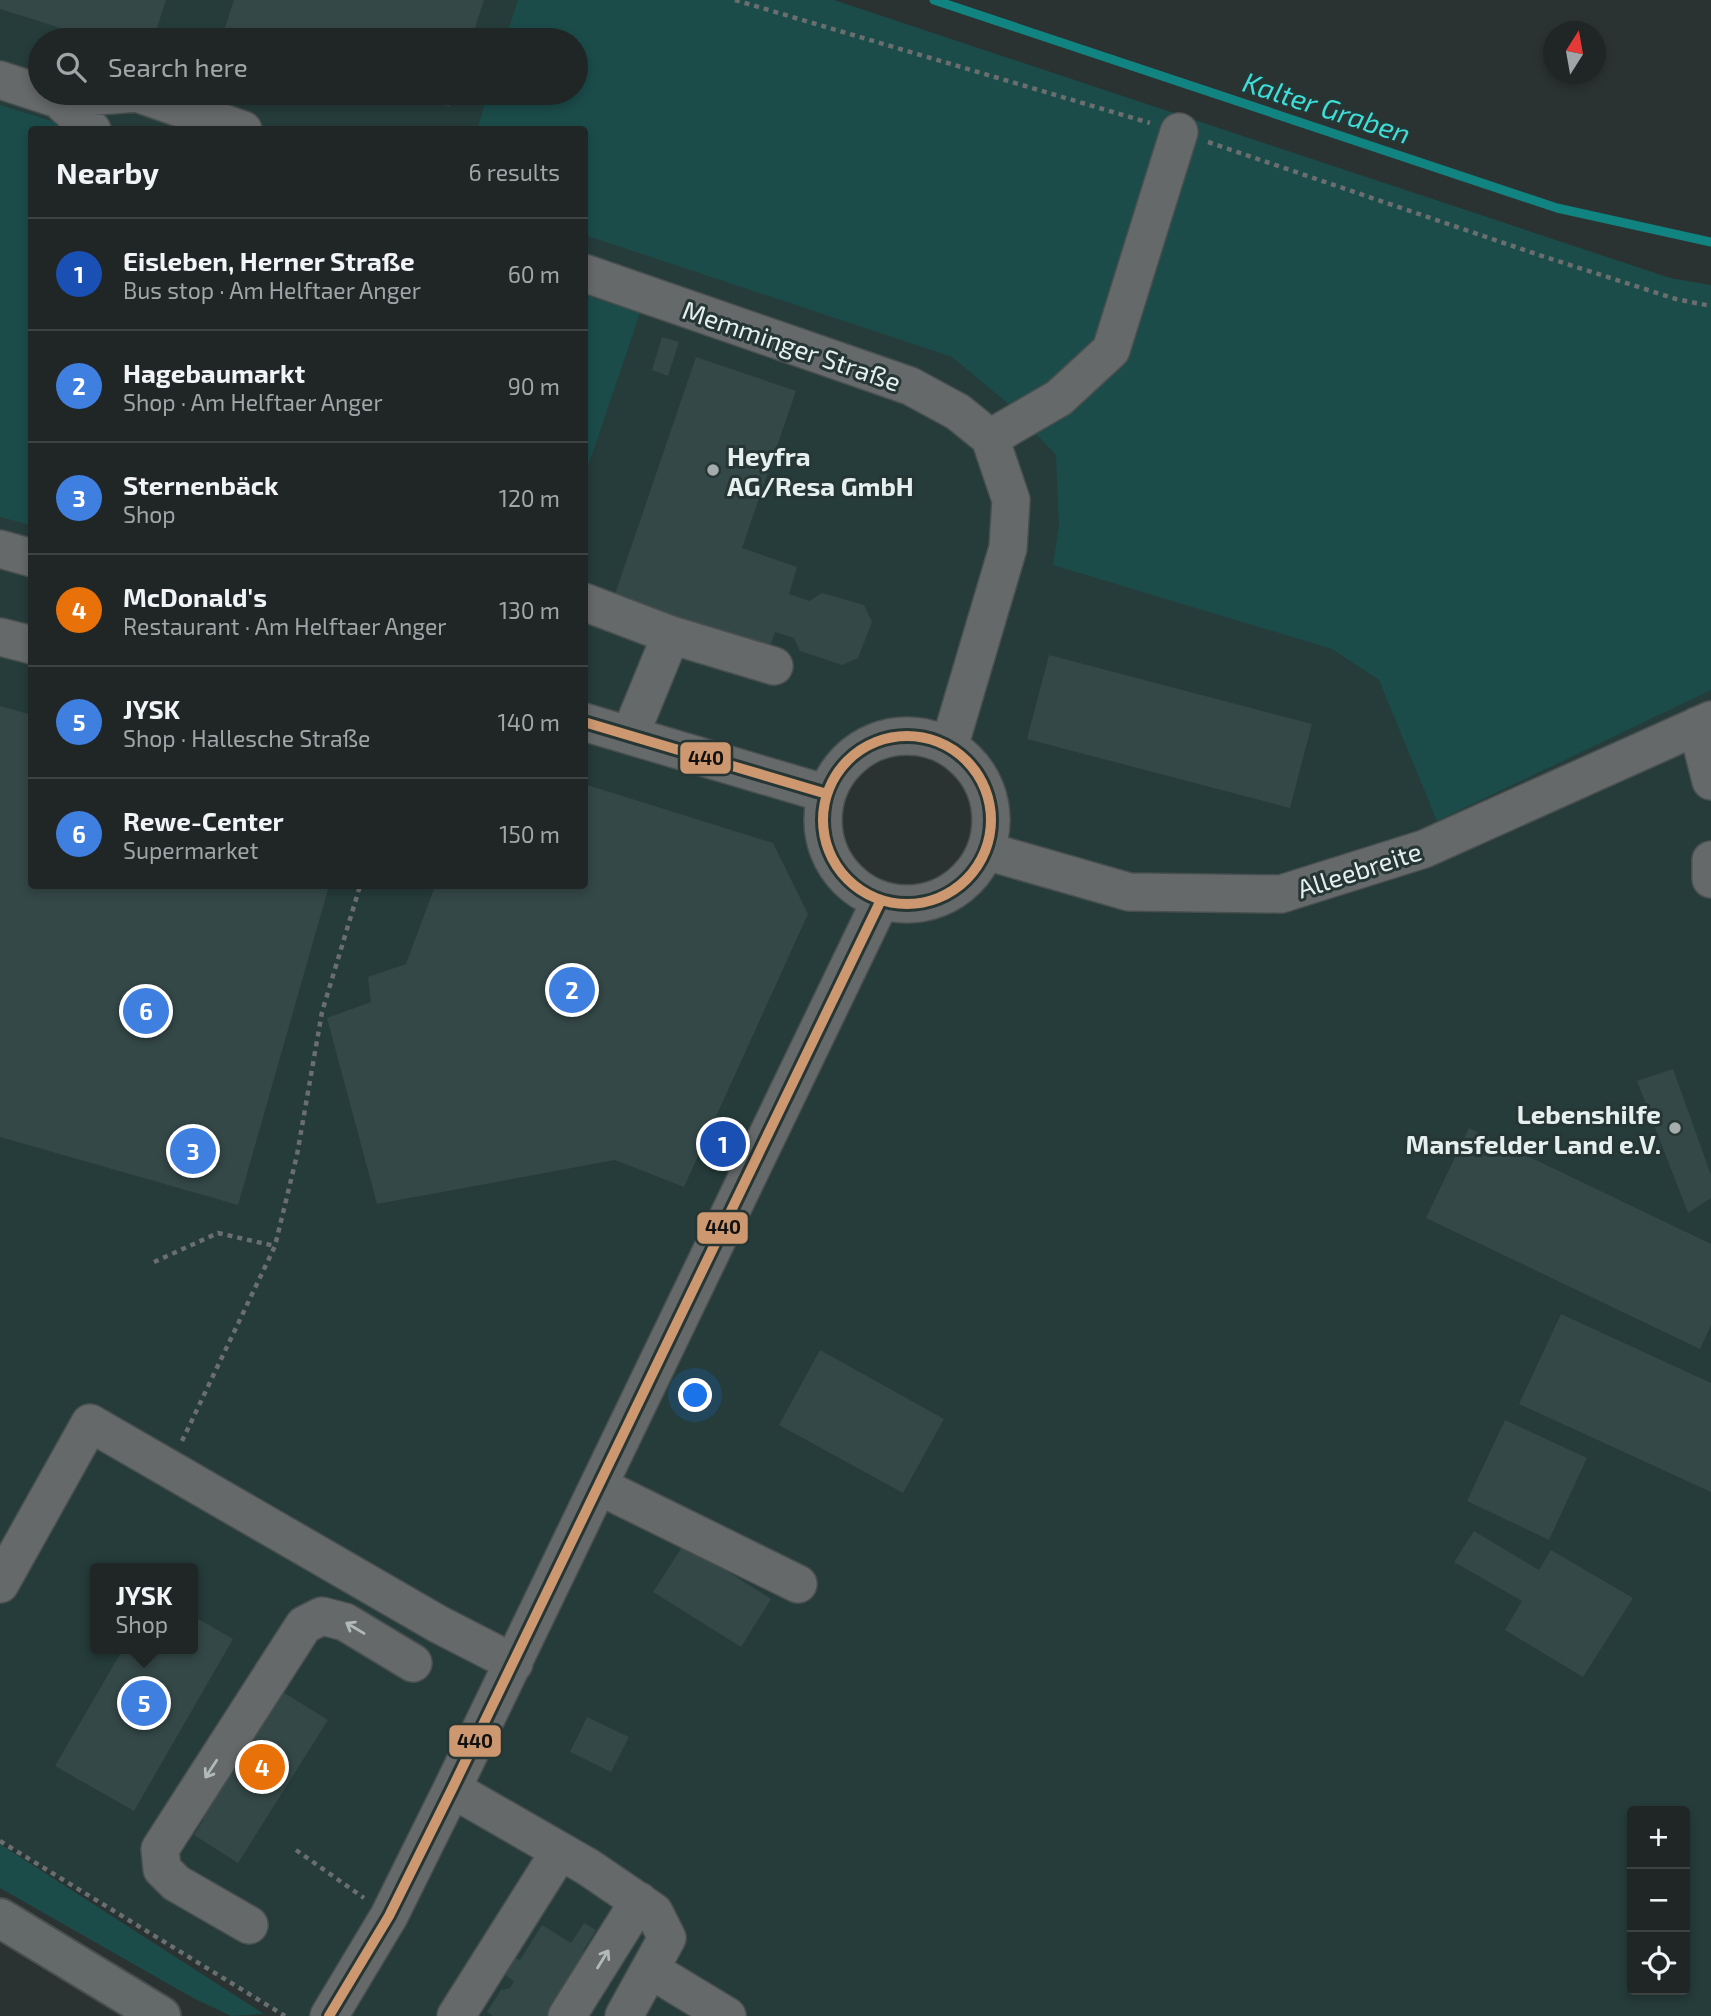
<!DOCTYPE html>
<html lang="en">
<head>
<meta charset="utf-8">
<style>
	:root { --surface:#202626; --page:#2d3232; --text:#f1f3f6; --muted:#a2a5a7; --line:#3d4343; --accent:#8c9099 }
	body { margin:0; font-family:"Exo 2",sans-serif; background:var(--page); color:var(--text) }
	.controls { position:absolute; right:21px; bottom:21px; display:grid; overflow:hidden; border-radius:7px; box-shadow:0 4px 10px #0003 }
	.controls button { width:63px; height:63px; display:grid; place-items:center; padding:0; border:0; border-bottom:2px solid var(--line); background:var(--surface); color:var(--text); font:35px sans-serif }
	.compass { position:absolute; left:1543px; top:21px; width:63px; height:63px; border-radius:50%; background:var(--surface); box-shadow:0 4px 10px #0003; rotate:11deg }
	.you { position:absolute; left:696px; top:1396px; width:24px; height:24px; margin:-18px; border:5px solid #fff; border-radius:50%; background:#1a73e8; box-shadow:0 0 0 10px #1a73e833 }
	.badge { display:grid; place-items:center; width:46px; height:46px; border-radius:50%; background:var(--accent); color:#fff; font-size:23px; font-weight:700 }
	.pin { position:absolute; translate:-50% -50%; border:4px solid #fff; box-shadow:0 2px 7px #0006 }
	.popup { position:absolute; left:90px; top:1563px; width:108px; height:91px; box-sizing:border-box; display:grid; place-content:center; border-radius:7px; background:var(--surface); filter:drop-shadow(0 2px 5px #0005); font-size:23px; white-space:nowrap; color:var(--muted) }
	.popup b { font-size:26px; color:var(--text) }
	.popup::after { content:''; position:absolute; left:50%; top:100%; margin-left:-14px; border:14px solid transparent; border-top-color:var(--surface) }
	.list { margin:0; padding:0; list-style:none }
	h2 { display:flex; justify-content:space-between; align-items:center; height:91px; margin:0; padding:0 28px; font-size:30px }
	h2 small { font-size:23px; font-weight:400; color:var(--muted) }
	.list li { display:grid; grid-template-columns:46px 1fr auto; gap:21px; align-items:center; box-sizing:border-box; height:112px; padding:0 28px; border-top:2px solid var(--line) }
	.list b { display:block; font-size:26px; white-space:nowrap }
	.list p { margin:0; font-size:23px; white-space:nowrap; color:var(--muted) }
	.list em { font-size:23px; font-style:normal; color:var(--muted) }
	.icon { flex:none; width:38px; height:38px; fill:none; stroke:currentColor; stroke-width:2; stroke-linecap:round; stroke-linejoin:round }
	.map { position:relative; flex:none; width:1711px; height:2016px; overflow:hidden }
	.search { position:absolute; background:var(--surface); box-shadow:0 4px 10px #0003; left:28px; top:28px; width:560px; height:77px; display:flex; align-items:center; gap:18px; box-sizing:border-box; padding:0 24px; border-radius:38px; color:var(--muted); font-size:26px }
	.panel { position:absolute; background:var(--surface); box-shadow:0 4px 10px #0003; left:28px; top:126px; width:560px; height:763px; border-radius:7px }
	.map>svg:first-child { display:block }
</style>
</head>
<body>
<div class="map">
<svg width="1711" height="2016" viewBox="0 0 1711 2016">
	<rect width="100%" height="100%" fill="#2a3232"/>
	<path fill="#253c3a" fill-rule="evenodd" d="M0 0H834L1670 278 1711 285V2016H285L0 1841ZM40 40H576V93H40ZM32 130H584V886H32ZM908 736 929 739 949 747 968 762 982 781 990 803 991 827 986 851 973 873 954 890 931 901 906 904 881 900 861 891 844 876 832 858 825 837 823 815 827 794 836 775 849 758 867 746 887 738ZM95 1568H193V1649H95ZM1632 1811H1685V1990H1632Z"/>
	<path fill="#1b4c4a" d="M518 0H834L1670 278 1711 285V690L1437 821 1379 680 1332 649 1053 565 1059 527 1056 455 1005 401 952 357 585 235 584 130H477L488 93H576V40H505Z
		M0 105 77 129 32 130 31 525 0 517Z
		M585 295 640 313 585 475 584 295Z
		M0 1844 264 2014 231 2016 193 1998 0 1888Z"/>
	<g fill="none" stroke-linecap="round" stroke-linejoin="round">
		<path stroke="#118380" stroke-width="9" d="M934 0 1557 208 1711 242"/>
	</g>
	<path fill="#344847" d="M0 0H166L153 40H99L0 9Z
		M234 0H484L471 40H221Z
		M406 93H455L450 107Z
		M662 337 679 342 668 376 652 370Z
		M696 357 796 391 742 548 797 567 789 594 809 601 822 593 864 605 872 622 858 658 842 665 800 651 794 638 775 632 768 653 613 600Z
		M1049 655 1312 724 1290 808 1027 739Z
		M0 706 32 715V886H329L238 1205 0 1137Z
		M584 784 773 843 808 914 684 1187 615 1160 377 1204 327 1018 371 1002 368 977 406 964 435 886H584Z
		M1673 1069 1711 1175V1198L1688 1213 1637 1081Z
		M1469 1128 1711 1244V1325L1700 1349 1426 1218Z
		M1561 1314 1711 1383V1492L1519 1404Z
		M820 1350 944 1419 903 1493 779 1425Z
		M1505 1420 1587 1458 1549 1540 1467 1501Z
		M1474 1531 1539 1570 1551 1550 1633 1598 1583 1677 1505 1630 1522 1601 1454 1562Z
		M684 1544 771 1599 741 1647 653 1592Z
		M193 1616 233 1639 134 1811 55 1766 123 1649H193Z
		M283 1692 328 1720 238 1863 194 1835 204 1819 195 1814 260 1711 268 1716Z
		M587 1717 629 1737 611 1772 570 1752Z
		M584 1923 596 1930 583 1951 593 1957 556 2016H493L487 2012 501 1990 510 1988 514 1981 505 1975 515 1958 520 1960 542 1925 571 1943Z"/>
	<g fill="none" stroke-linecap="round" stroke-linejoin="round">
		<defs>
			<path id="minor" d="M0 80 58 99 92 130
				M58 99 137 93 243 130
				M584 273 910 386 958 412 990 438 1011 500 1008 548 949 747
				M990 438 1059 398 1111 350 1179 132
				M0 549 32 558
				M584 602 671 635 630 735
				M671 635 774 666
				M0 637 32 645
				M584 722 827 794
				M1697 726 1711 781
				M823 820a84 84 0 1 1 168 0a84 84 0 1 1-168 0Z
				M986 851 1129 892 1281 894 1424 849 1711 720
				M1711 860V879
				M599 1486 798 1584
				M0 1584 90 1423 438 1624 514 1663
				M452 1789 588 1867 654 1912 667 1938 624 2016
				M249 1925 176 1883 162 1869 160 1849 304 1625 322 1616 345 1622 413 1663
				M651 1970 727 2016
				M329 2016 389 1916 452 1789 881 900
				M456 2016 560 1851
				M567 2016 639 1901"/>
			<path id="major" d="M0 1918 161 2016"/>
		</defs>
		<use href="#minor" stroke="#494f4f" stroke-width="40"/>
		<use href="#major" stroke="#494f4f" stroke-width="42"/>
		<path stroke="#6a6e6e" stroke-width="4.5" stroke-dasharray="5 5" stroke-linecap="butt" d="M735 0 1150 123
			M1208 142 1539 255 1676 299 1711 306
			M154 1262 218 1233 275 1246
			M182 1441 275 1246 297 1155 322 1012 360 886
			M0 1841 285 2016
			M296 1850 364 1898"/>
		<use href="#minor" stroke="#666969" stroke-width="37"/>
		<use href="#major" stroke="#646969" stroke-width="38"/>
		<defs>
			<path id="bus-1" d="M584 722 827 794
				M823 820a84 84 0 1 1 168 0a84 84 0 1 1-168 0Z
				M329 2016 389 1916 452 1789 881 900"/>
		</defs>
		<use href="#bus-1" stroke="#263635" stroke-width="16"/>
		<use href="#bus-1" stroke="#cd976f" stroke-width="10"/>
	</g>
	<defs><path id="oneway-shaft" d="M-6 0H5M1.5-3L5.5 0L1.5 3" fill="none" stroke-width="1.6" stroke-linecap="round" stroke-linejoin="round" transform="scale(1.75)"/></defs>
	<g stroke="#b2b9b9">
		<use href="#oneway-shaft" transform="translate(355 1628) rotate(-149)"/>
		<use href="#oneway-shaft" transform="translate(211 1769) rotate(123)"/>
		<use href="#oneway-shaft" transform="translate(603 1959) rotate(-58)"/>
	</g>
	<g fill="#a4adac" stroke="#263635" stroke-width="2.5">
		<circle cx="713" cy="470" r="7"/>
		<circle cx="1675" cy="1128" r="7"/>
	</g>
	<g text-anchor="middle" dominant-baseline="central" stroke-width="6" stroke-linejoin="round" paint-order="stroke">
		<g font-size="26" fill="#e5efee" stroke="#263635">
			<text transform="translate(792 345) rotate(19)">Memminger Straße</text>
			<text transform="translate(1359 869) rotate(-18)">Alleebreite</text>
		</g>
		<g font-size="26" font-weight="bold" fill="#e5efee" stroke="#263635" text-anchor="start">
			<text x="727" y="455">Heyfra<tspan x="727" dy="30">AG/Resa GmbH</tspan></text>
			<text x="1661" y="1113" text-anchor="end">Lebenshilfe<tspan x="1661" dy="30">Mansfelder Land e.V.</tspan></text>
		</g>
		<g font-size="28" font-style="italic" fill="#3fddd8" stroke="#263635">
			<text transform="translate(1327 107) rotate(18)">Kalter Graben</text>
		</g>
	</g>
	<g stroke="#263635" stroke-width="2.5">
		<rect x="679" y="741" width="53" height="34" rx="7" fill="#cd976f"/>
		<rect x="696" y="1211" width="53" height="34" rx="7" fill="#cd976f"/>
		<rect x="448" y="1724" width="54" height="34" rx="7" fill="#cd976f"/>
	</g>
	<g font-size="19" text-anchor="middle" font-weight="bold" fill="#111">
		<text x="706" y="765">440</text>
		<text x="723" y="1234">440</text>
		<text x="475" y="1748">440</text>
	</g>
</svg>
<div class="controls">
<button>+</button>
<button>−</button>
<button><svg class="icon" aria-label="locate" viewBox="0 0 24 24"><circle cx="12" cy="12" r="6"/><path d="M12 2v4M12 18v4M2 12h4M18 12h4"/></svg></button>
</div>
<svg class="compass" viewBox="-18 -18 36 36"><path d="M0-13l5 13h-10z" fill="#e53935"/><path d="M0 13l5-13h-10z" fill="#a2a5a7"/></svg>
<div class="you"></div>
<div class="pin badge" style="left:723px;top:1144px;background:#1a4fb4">1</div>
<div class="pin badge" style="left:572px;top:990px;background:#3f7fe0">2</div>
<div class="pin badge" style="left:193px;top:1151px;background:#3f7fe0">3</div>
<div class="pin badge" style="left:262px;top:1767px;background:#e8710a">4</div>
<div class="pin badge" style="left:144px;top:1703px;background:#3f7fe0">5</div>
<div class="popup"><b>JYSK</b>Shop</div>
<div class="pin badge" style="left:146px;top:1011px;background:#3f7fe0">6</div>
<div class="search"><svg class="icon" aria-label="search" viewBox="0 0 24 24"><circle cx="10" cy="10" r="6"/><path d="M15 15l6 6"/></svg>Search here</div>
<section class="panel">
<h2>Nearby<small>6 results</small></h2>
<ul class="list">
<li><span class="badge" style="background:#1a4fb4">1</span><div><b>Eisleben, Herner Straße</b><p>Bus stop · Am Helftaer Anger</p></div><em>60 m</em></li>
<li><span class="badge" style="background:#3f7fe0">2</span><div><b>Hagebaumarkt</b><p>Shop · Am Helftaer Anger</p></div><em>90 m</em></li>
<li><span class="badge" style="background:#3f7fe0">3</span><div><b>Sternenbäck</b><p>Shop</p></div><em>120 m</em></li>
<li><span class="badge" style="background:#e8710a">4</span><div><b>McDonald's</b><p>Restaurant · Am Helftaer Anger</p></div><em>130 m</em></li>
<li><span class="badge" style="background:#3f7fe0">5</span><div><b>JYSK</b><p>Shop · Hallesche Straße</p></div><em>140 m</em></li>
<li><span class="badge" style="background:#3f7fe0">6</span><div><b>Rewe-Center</b><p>Supermarket</p></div><em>150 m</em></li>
</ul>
</section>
</div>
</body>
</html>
